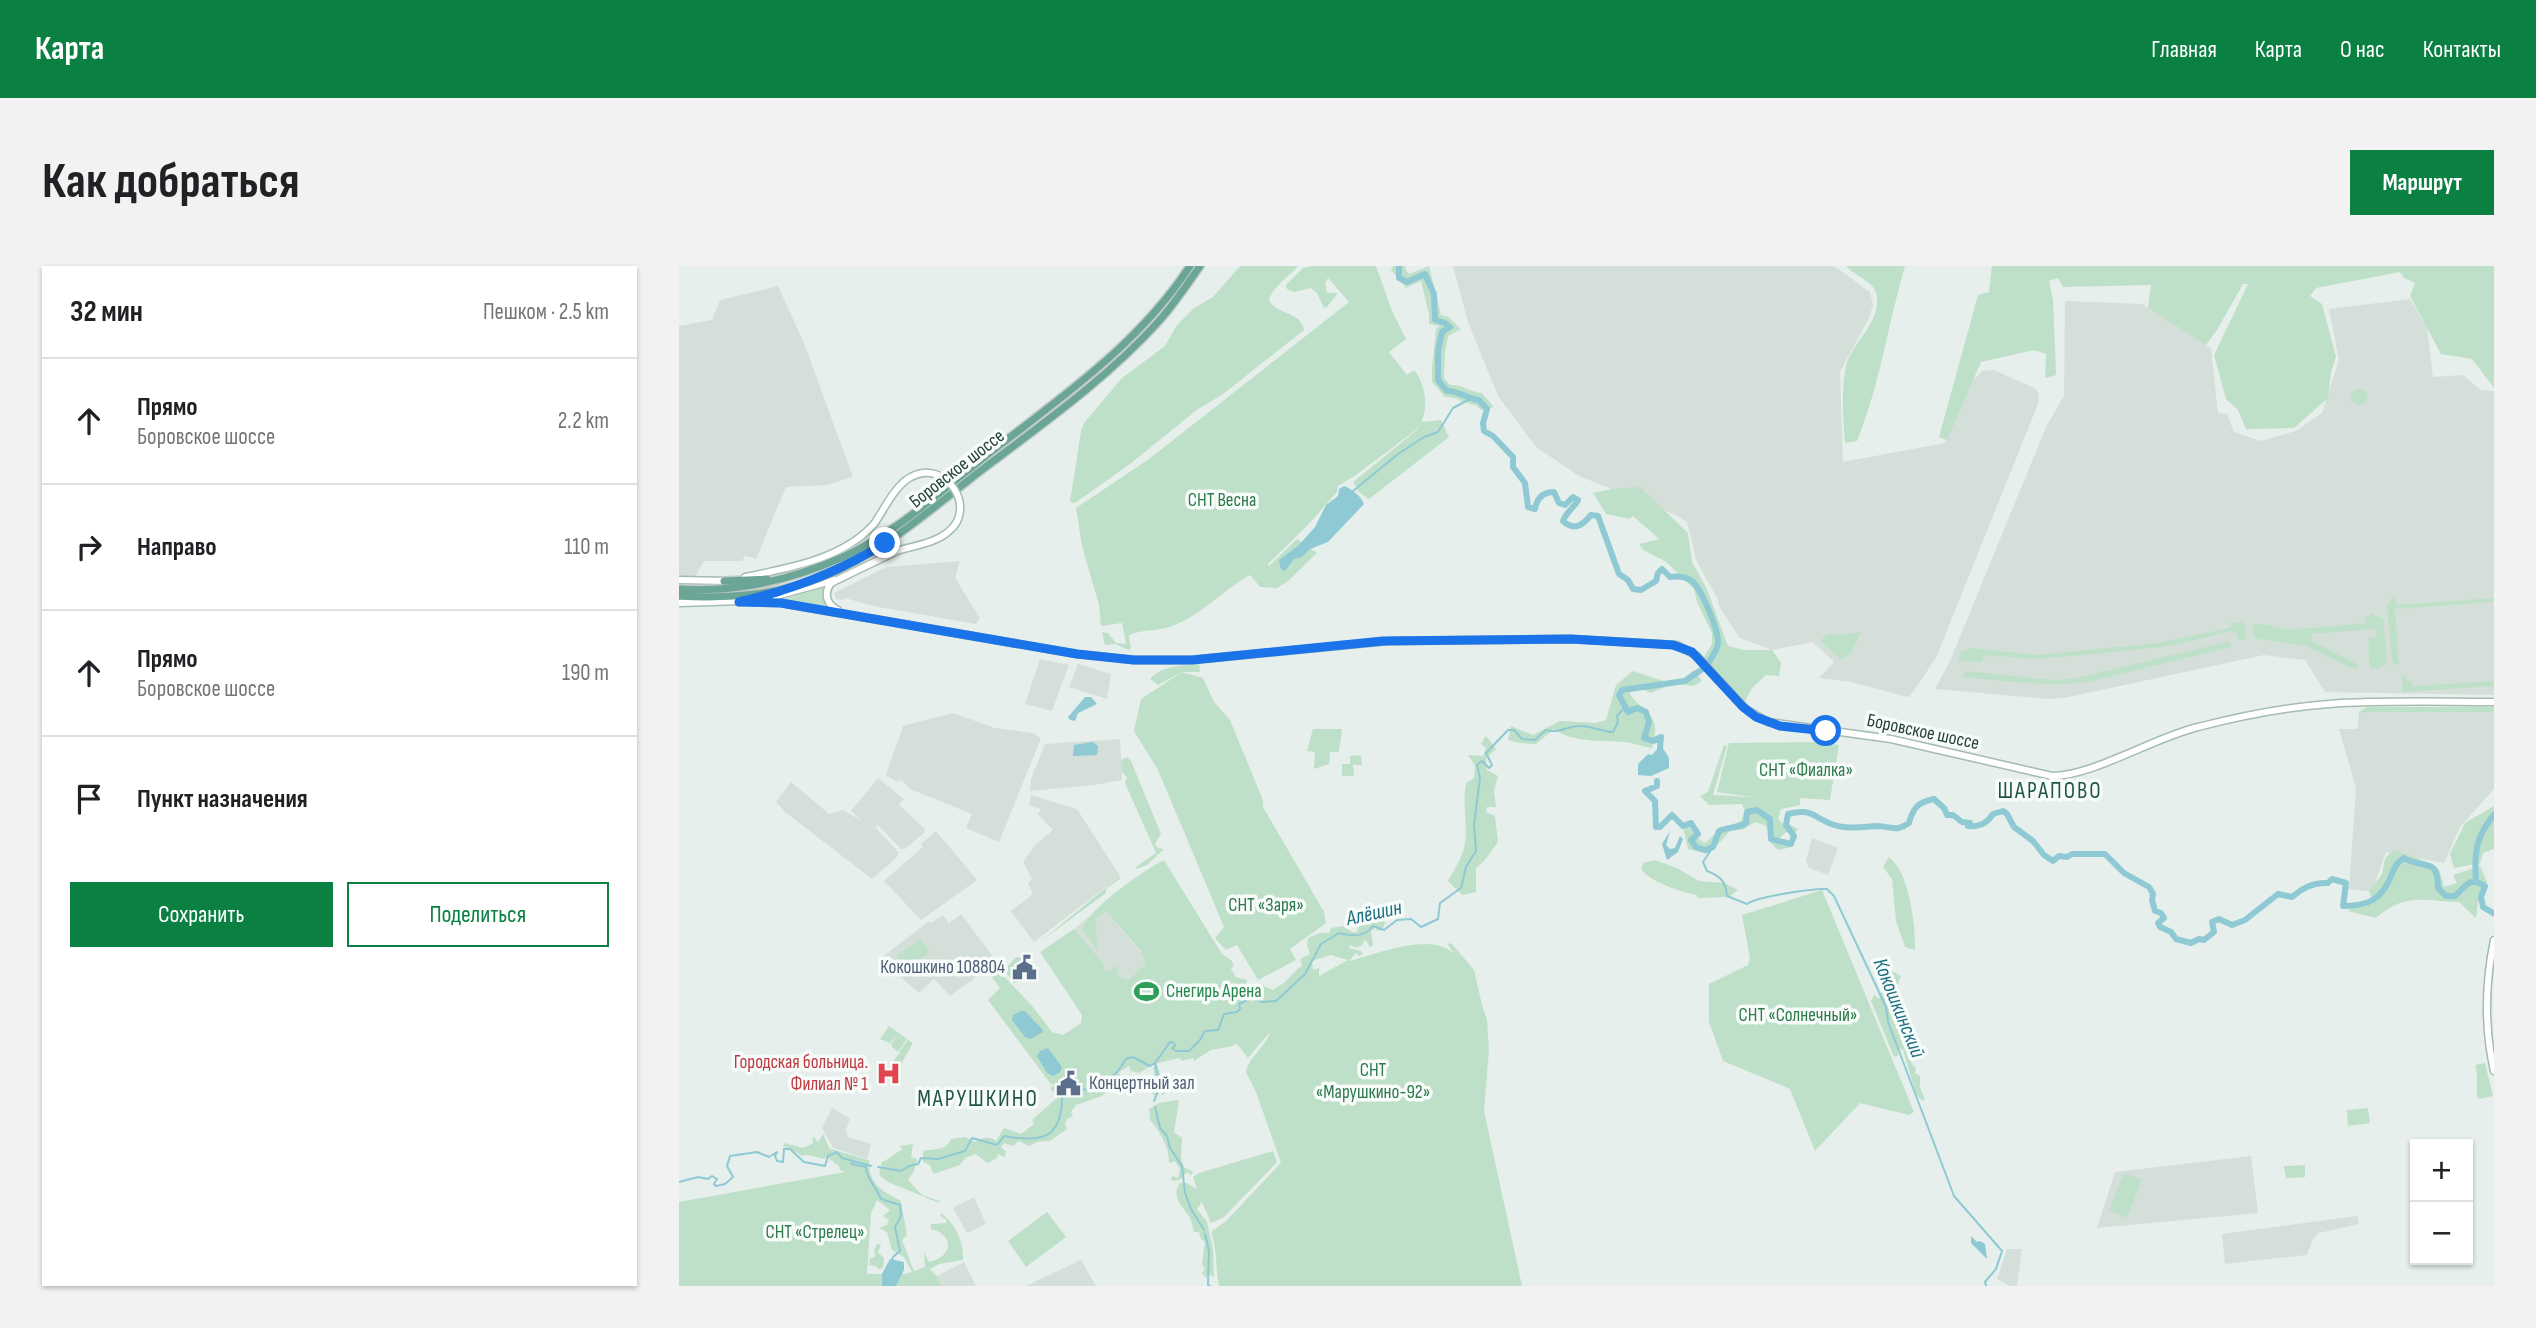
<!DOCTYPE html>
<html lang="ru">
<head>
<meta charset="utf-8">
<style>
	:root { --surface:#fff; --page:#f2f2f2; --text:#202124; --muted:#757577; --line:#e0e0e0; --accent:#0b8043 }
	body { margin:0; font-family:"Sofia Sans Condensed",sans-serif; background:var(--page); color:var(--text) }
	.controls { position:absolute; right:21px; bottom:21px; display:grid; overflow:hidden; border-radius:0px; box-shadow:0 2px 5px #0004 }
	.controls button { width:63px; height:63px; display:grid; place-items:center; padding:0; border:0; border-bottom:2px solid var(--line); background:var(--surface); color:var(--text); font:35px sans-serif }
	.stop { position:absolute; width:21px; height:21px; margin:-16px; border:5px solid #1a73e8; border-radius:50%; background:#fff }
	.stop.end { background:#1a73e8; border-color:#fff; box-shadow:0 2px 7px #0008 }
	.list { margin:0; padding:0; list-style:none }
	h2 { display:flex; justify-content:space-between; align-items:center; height:91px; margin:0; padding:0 28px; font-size:30px }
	h2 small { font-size:23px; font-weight:400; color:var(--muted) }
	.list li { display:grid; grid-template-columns:46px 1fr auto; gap:21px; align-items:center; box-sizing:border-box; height:126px; padding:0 28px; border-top:2px solid var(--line) }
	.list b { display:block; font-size:26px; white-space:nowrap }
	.list p { margin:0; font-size:23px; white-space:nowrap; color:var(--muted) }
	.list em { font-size:23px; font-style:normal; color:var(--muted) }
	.actions { display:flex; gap:14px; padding:21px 28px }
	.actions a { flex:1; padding:16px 0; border:2px solid var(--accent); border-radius:0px; text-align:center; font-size:24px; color:var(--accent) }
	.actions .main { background:var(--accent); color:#fff }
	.icon { flex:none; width:38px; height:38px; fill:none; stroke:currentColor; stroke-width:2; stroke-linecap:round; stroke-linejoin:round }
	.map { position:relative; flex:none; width:1815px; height:1020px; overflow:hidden; border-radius:0px }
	header { display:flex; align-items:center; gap:42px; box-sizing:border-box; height:98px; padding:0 35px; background:var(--accent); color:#fff }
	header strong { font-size:33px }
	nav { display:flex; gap:38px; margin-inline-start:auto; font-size:24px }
	.intro { display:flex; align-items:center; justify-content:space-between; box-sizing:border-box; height:168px; padding:0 42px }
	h1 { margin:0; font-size:49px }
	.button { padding:18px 32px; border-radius:0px; background:var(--accent); color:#fff; font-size:24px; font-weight:700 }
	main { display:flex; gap:42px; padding:0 42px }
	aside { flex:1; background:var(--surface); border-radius:0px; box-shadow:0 2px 5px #0004 }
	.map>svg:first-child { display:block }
</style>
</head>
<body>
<header>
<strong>Карта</strong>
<nav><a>Главная</a><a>Карта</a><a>О нас</a><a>Контакты</a></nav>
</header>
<div class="intro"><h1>Как добраться</h1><a class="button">Маршрут</a></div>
<main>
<aside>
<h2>32 мин<small>Пешком · 2.5 km</small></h2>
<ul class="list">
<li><svg class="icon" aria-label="ahead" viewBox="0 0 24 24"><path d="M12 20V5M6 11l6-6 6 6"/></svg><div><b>Прямо</b><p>Боровское шоссе</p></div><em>2.2 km</em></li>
<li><svg class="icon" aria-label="right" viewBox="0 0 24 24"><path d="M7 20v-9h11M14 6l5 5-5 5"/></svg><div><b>Направо</b></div><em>110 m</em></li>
<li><svg class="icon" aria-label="ahead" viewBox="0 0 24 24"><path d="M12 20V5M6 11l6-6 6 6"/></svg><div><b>Прямо</b><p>Боровское шоссе</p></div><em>190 m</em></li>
<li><svg class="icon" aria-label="arrive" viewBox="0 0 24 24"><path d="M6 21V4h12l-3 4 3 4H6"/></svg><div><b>Пункт назначения</b></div></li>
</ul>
<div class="actions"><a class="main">Сохранить</a><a>Поделиться</a></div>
</aside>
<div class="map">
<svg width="1815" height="1020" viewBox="0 0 1815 1020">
	<rect width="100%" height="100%" fill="#e6efeb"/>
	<path fill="#d4dfda" d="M774 0H1155L1191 26 1194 39 1190 52 1161 106 1164 196 1266 177 1293 115 1303 105 1315 104 1357 123 1360 129 1359 138 1257 392 1231 430 1228 431 1172 416 1140 412 1155 396 1134 376 1093 384 1061 372 1041 342 1038 332 1018 296 1008 256 997 249 900 210 857 181 819 130 789 56Z
		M99 20 125 77 174 211 148 219 107 221 77 293 66 290 63 295H25L16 311H0V60L33 54 41 34Z
		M1731 33 1748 62 1754 111 1784 109 1802 124 1815 125V429L1646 426 1626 394 1585 389 1385 432 1370 433 1256 423 1271 395 1367 161 1385 130 1386 35 1463 38 1532 82 1539 147 1548 148 1555 166 1582 175 1617 165 1643 147 1660 94 1650 43Z
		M281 295 276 312 301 352 297 358 194 340 166 332 165 334 157 333 155 327 208 301Z
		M361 393 390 399 373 445 346 438Z
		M399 398 432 408 428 433 390 421Z
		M1685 446H1815V523L1781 561 1765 597 1707 586 1693 626 1670 623 1677 522 1660 463H1678L1681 448Z
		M274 447 316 462 353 467 362 472 320 576 287 562 293 548 231 523 223 514 218 516 207 509 224 460Z
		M441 473 443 514 416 519 351 525 352 513 366 478Z
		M199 512 225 533 220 539 246 563 245 567 226 583H222L199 559 196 561 219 586 218 591 193 613 106 546 97 536 112 516 150 548 164 544 183 555 172 545Z
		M352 529 398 543 441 610 355 676 332 645 354 628 349 617 353 613 344 596 356 579 374 564 359 548 362 543 350 539Z
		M257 565 298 614 242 654 205 615 244 581 242 578Z
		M1133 572 1159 582 1149 609 1130 602 1127 595Z
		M423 640 469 695 438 724 395 663Z
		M282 648 318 696 271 730 255 713 240 727 201 693 250 655 252 657 264 649 270 657Z
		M153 842 171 853 167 864 169 871 192 878 188 893 154 882 143 862Z
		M1572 890 1579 947 1418 962 1436 906Z
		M295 931 307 958 288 967 274 942Z
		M1678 950 1680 958 1640 967 1634 973 1628 989 1546 998 1543 968Z
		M1328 983H1343L1338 1020H1331L1318 1013Z
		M402 994 417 1020H347Z
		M285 996 297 1020H262L258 1010Z"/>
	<path fill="#bfe0c8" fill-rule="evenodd" d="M561 0H619C610 11 594 20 590 34 598 49 622 45 625 64L543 129 519 143 451 198 396 237 391 236 402 165 405 157 443 112 486 80 498 59 515 42 534 31Z
		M633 0H697L713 45 727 73 710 86 728 109 735 104C746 116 750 142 742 156L762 154 770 171 690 233 680 226 674 216 738 164 741 157 737 164 677 209 659 220 658 226 628 260 589 298 590 300 618 273 638 287 609 315 598 322 581 321 571 309C544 324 523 349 493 360 479 366 463 363 450 369L452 382 450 384 436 378 426 379 423 366 429 367 437 377 447 378 443 357 422 360 420 339 403 280 397 242 470 193 670 36 649 12 646 17 648 27H659L648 41 645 42 638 27 632 22 615 26 608 23 607 19 624 2Z
		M714 0H727L726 3 730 8 750 0 762 49 769 51 782 63 769 70 766 86 765 112 771 119C783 118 791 126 803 127L815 141 802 144 797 139C785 138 778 130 766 131L753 116V102L757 63 761 60 750 58V48L742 15 727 22 712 4Z
		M1167 0H1226C1209 58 1201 119 1178 175L1166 177C1164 154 1162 122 1167 100 1173 76 1201 58 1198 30 1196 15 1175 10 1167 0Z
		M1313 0H1815V122L1793 93 1762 88 1731 30 1736 17 1725 12 1721 6 1637 22 1631 30 1643 38 1657 91 1652 106 1649 132 1615 162 1567 163 1559 144 1547 133 1535 89 1569 18H1564L1538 64 1527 79 1469 42 1472 19 1384 21 1379 12 1370 15 1374 34 1377 109 1366 112 1367 88 1355 84 1302 96 1268 174 1260 171 1299 29 1310 26Z
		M1672 131a8 8 0 1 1 16 0a8 8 0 1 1-16 0Z
		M961 221 1009 267 1013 296 1027 321 1049 380 1065 384H1093L1102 397 1100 410 1087 409 1073 422 1066 435 1025 391 1033 378V367L1018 336 1015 323 986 295 964 284 960 278 980 273 954 250 950 253 927 248 914 227 933 223Z
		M146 321 145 332 151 344 98 335Z
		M1717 330V339L1815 332V336L1716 343 1720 397 1718 400 1713 395 1708 340 1710 335Z
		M1691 347 1704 353 1708 393 1706 399 1699 403 1692 402C1689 394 1689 381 1690 372L1698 371 1697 363 1632 368 1633 375 1678 398 1679 402 1675 403 1627 380 1579 373 1575 371 1573 360C1585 354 1594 363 1608 363 1634 363 1660 359 1686 357V350H1691Z
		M1552 357 1563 356 1567 359 1566 374H1560L1557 367 1552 365 1491 380 1406 389 1352 393 1308 389 1302 397 1279 394 1283 385 1293 382 1357 389 1478 377 1546 363 1552 361Z
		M1182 366 1172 387 1162 394 1141 375 1150 367 1159 369Z
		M1548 376 1552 377V381L1408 416C1366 421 1326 415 1284 411L1283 409 1287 405 1373 414 1393 413Z
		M520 398 521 406H503L524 412 535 436 551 454 584 534V541L645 646 647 657 611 683 617 694 579 714 558 679 547 684 536 672 545 661 479 504 455 465 462 433 503 406 479 419 471 413C484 399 502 400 520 398Z
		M1015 404 1023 415 1015 420 997 418Z
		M954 405 985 415 986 421 972 427 962 423 951 426C953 433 957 435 962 440 979 455 978 461 973 482 964 481 955 477 946 476 923 474 893 477 875 463L857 478 840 477 829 474 832 460 854 469 881 455 917 457 927 454 937 419Z
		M1723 410H1727L1728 415H1732L1733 420 1815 415V420L1723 426Z
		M1688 441H1815V446H1686L1681 448 1679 461 1680 446Z
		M634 463H663L660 486H651L650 498 635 503 636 486 628 485Z
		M807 470 817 483 807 492 808 504 819 510 815 525 817 541H808L807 546 816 550 819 576 806 594 797 602V626L783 629 769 615C777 601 787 585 787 568 787 551 784 535 787 517L795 512 796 500 789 489 804 490 807 482 802 478Z
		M1139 476 1160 479 1151 534 1121 532V539L1102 543 1099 553 1104 558H1110L1119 563 1115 568 1107 566 1100 573 1107 579 1113 581 1099 584 1092 577 1087 560 1076 556 1065 563 1051 565 1034 584 1028 588 1009 583 1004 562 1009 560C1016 565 1017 573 1026 577L1042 563 1062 555 1066 545 1063 538 1030 539 1021 530 1029 526 1045 479 1048 480 1034 529 1073 531 1038 526 1050 477Z
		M682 489 683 499H674L675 510H663V498H671V490Z
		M448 491 452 495 482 568 476 578 479 582 485 583 468 599 457 603V601L477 587 446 517 448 511 443 506 442 494Z
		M1815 540V583L1804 587 1801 597 1775 602 1771 588 1786 557Z
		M1714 584 1738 592 1760 603 1765 621 1778 617 1774 609 1801 600 1808 616 1799 637 1797 652 1780 636C1744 635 1727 626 1697 652L1669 645 1680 637 1693 633 1690 625 1703 608 1706 593Z
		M1210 591C1214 595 1219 600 1221 605 1231 622 1237 664 1236 684L1226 681 1217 655 1213 613 1204 601Z
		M485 594 543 688 552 694 555 699 552 703 557 711 568 714 566 721 569 718 576 722 585 720 594 724C598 720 604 719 607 715 613 709 615 705 623 700L621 693 631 688 628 680 629 672 641 667H650L652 662 665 660 673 666H678L684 645 695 642 698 648 694 654 704 651 706 657 703 664 698 665 696 659 695 664 692 665 694 680 690 681 688 675 685 674 683 679 678 682 671 679 670 682 682 685 684 688 680 690 677 687 670 695C699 688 752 665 775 688L768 677 773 678 795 704 803 739 808 754 810 784 805 845 843 1020H540C536 1002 539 984 532 966L547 955 602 897 577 826 567 806C570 790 587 781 591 766L569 792 558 778 553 780 532 784 515 795 514 792 503 795 500 792 475 798 460 807 452 805 450 800 440 806 442 812 423 830 397 839 392 846 394 850 388 853 386 858 388 863 371 875 358 876 350 880 340 875 334 880 325 877 322 881 327 886 326 891 319 888 318 892 308 897 297 888 286 892 281 899 254 908 251 899 244 896V885C256 882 266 886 272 873L286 871 296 876C304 872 309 869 317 875L325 862 342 868 355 858 353 854 379 831 371 822 375 819 371 817 309 734 321 722 312 710 320 705 354 741 373 766 384 769 402 757 403 749 361 686 395 663 423 696 426 705H432L436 699 439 705V711L449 714 467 697 461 684 427 645 417 652 418 684 404 664C407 644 465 604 485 594ZM652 689 669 694 640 710V702L634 704 633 695Z
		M976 594 998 602 1020 615 1045 617 1059 624 1050 631 1018 632V629C1002 626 971 616 962 603L964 597Z
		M440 611 442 612 427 623V627L362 675Z
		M1143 624 1235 846 1230 849 1181 837 1136 885 1111 823 1044 795 1030 756V718L1069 699 1071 692 1063 649Z
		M241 673 251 686 228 704 217 690Z
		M337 691 343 692 335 704 340 715 335 717 325 704Z
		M1205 701 1222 710 1217 723 1222 729 1221 741 1225 753 1222 759C1232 769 1235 782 1232 797L1237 802 1236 807 1241 810V822L1246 833 1243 835 1237 828 1224 784 1219 783V790L1215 791 1192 735 1195 729 1200 733 1202 727 1208 723 1204 707Z
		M210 760 228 773 219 786 213 781 212 778 218 768 211 777 201 773Z
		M229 774 234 777 218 805 211 800 220 787 222 788 220 786Z
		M1806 797 1814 830 1799 833C1796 820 1800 812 1796 799Z
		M478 798 487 827 483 829 482 819 479 820 476 831 473 827 477 817 474 802Z
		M500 834 495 866 503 872 502 892 505 901 514 906 512 909 508 906 502 913 496 915 491 914 494 910 499 912 501 903 496 895 490 897C490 881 481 865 471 854L470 843 480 837Z
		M1689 842 1691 857 1669 860 1668 844Z
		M144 868 151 883 190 894C190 918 201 924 222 935L228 969 223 974 235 1005 246 1001 245 986 250 996C274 991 276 969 252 963V958L267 957V953L261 950 262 947C276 957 285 976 284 994L260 998 251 1003 258 1010 262 1020H0V936L166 906 161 904 160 900 148 891 145 893 129 889 124 890 104 880 106 877 124 882 134 877 133 873 135 871 139 876ZM198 934 211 944 204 950 210 954 208 959 200 962 208 966 213 984 225 991 233 1006 227 1008H188L192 947Z
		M234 878 232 891 238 893 235 905 229 914 243 929 261 935 260 937 209 916 200 909 203 896C211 893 215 887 223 884L221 880Z
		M594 885 598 896 545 951 532 957 523 936 518 943 528 956 534 983 535 1011 531 1009 527 1012 523 1007 526 1003 523 998 526 976 522 973 520 966H515C514 961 512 953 509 949 502 938 492 931 501 917H508L518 923 514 911 520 907Z
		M1626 899V911L1607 912 1605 900Z
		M1445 907 1463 914 1448 952 1430 944Z
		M368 946 387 971 347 1001 329 975Z
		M198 978 202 979 199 986 205 992 204 1002 199 1003 197 1000 190 999 191 992 196 991 195 984Z"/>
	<path fill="#8ec9d4" d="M665 220C673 223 682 230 685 238L649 276 631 283 623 291 615 293 607 304 604 305 601 301 600 294 619 280 636 261 647 239 659 230 660 223Z
		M406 431H412L418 438 399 447 396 455 391 454 389 451Z
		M414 476 419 480 418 489 394 490 395 479Z
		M980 476 990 492V502L972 510 959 509V498L969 488 973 489 979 482Z
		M991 565 987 579 991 583 996 582 1001 570 1004 573 999 586 988 594 983 578Z
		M342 745H346L363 763 364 766 351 773 346 771 333 754 334 749Z
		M369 782 383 801 381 806 374 810 368 807 358 790 361 785Z
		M1292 970 1298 976 1301 975 1306 978 1308 993 1292 977Z
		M211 993 225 996V1004L217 1020H203V1008Z"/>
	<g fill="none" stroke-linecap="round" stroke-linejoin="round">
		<path stroke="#8ec9d4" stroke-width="2" d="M674 225 719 188 745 171 759 166 774 142 791 133
			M1034 581 1024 596 1028 605C1041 610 1047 615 1048 630L1068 638C1076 631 1135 622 1148 623L1155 630 1207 741 1209 756 1275 930 1323 985 1317 1003 1306 1016 1307 1020
			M399 823 416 824 417 816 421 812C435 814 440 804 447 793L454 791 471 800 476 797 491 776 495 777 496 780 493 782 497 785H510L521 774 526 765 539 764 545 748 558 746 561 743 560 738 573 732 583 736 597 735 626 708 642 678 660 667C673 670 685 672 694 660L705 664 718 654 732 653 742 661 759 653 761 637 782 622 787 601 797 585 795 559 801 512 798 499 803 495 810 502 813 499 807 487 829 464H835L843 473 856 474 867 464C879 468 889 460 900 460 911 459 923 466 934 466L939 456 938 450 946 441
			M475 835 481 821 476 797
			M476 841 481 862 488 870 491 882 503 900 506 927 512 943 525 964
			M175 896 172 898 187 901C187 913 198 921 202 933L221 939 222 950 216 961 221 985 214 991 213 995
			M199 901 222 905 230 900 239 898 242 892 259 893 286 885 293 872 318 879 325 870C362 877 383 873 383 831L396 824
			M0 916 19 911 29 913 33 910 38 913 35 918 37 920 46 918 54 911 48 900 51 890 78 886 90 891 98 886 96 890 98 895 104 896 105 883H111L125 896 146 900 149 890 158 886 163 892 192 900
			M526 968 530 985 529 1019 531 1020"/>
		<path stroke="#8ec9d4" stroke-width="6" d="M720 0V12L728 16 746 8 755 28 756 54 766 57 771 61 763 66 759 85V114L768 125C781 125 788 133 800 134L808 143 804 157 805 165 814 170 834 191V201L846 217 849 241 856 243C858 232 864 226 875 226L880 237 886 239 894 231 899 234C894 243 887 246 884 255 895 265 903 260 912 249L919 250 940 308 949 314 954 323 962 324 977 315 979 307 983 303 991 311C999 310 1007 311 1013 315 1023 324 1040 365 1039 378 1038 384 1032 392 1029 398
			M981 482 982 471 974 475 965 472 970 456 967 446 958 442 949 446 940 429 943 424 1006 415 1025 402
			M978 515V520L966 525 976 535 977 561H981L993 549 1004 560 1012 557 1019 568 1012 574 1017 581 1026 584 1034 581 1040 565C1049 561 1060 562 1067 557L1068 546 1078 544 1091 553 1092 573 1112 578 1115 570 1107 559 1109 548C1132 542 1133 550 1150 557 1165 564 1183 561 1198 560 1205 560 1213 563 1220 562 1223 561 1227 559 1230 557 1234 542 1239 536 1255 533L1265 542 1268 549H1274L1283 556 1291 557 1289 560C1300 561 1308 558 1314 548L1324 545 1328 548 1335 561 1354 575 1365 589 1374 595 1380 590 1388 591 1393 588H1426L1445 607 1470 621 1474 628 1473 634 1476 645 1482 647 1485 652 1479 657 1481 661 1492 666 1497 673 1512 677 1520 673 1525 674 1535 666 1533 656 1540 653 1553 659 1566 654 1599 628 1613 631C1624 622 1634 616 1649 617L1653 613 1667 617 1664 640C1688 640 1703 634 1712 610 1716 601 1717 597 1725 592 1745 604 1759 590 1759 622L1767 630H1776C1788 619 1790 610 1806 620L1802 631 1804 641 1814 647
			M1797 615C1795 587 1797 570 1815 549"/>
		<defs>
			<path id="secondary" d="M66 311C110 302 164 293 195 258
				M0 314 49 315
				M86 333 156 314
				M69 336 102 337 398 388 455 394H513L710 375 892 373 998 379 1018 390 1067 443 1089 456 1212 473 1373 510C1414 510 1476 471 1519 461 1561 450 1607 441 1650 438 1705 434 1760 436 1815 436
				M0 337 64 335
				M159 344C148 339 144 328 152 317L218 285
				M1815 674C1806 718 1805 761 1815 805"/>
			<path id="primary" d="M45 315 88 313
				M0 323C57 327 112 314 164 291 216 267 259 228 303 193 378 134 458 81 511 0
				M0 330C46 333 99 329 142 312 199 289 248 247 296 209 359 161 427 114 480 55 495 38 508 19 521 0
				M60 336 101 326"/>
		</defs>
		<use href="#secondary" stroke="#a4bbb3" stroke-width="9"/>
		<use href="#primary" stroke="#c2cac8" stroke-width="10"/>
		<use href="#secondary" stroke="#fff" stroke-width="6"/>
		<use href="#primary" stroke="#6aa596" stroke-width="7"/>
		<defs>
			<path id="secondary-bridge" d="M195 258C205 244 216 219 232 211 266 192 300 242 269 266 256 277 234 280 218 285"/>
		</defs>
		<use href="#secondary-bridge" stroke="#a4bbb3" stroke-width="9" stroke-linecap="butt"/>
		<use href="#secondary-bridge" stroke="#fff" stroke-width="6"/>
	</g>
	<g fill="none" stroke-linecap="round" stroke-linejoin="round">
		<path stroke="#1a73e8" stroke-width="9" d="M206 277C160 306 113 324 60 336L102 337 398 388 455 394H513L704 375 892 373 994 379 1013 386 1064 441 1077 451 1101 460 1147 465"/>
	</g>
	<defs>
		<symbol id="civic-bare" viewBox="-9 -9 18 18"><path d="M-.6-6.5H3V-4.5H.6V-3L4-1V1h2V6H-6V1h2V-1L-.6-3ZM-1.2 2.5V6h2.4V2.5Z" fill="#5c6f8a" stroke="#f7fbf9" stroke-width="2.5" paint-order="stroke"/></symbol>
		<symbol id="stadium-bare" viewBox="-9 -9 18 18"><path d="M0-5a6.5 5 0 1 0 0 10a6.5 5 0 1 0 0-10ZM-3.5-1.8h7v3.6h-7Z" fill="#2e9e5b" stroke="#f7fbf9" stroke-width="2.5" paint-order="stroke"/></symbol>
		<symbol id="hospital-bare" viewBox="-9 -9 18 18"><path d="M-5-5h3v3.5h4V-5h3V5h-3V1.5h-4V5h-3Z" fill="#e0444e" stroke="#f7fbf9" stroke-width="2.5" paint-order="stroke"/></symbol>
	</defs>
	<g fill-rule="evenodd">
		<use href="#civic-bare" x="328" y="684" width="35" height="35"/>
		<use href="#stadium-bare" x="450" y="708" width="35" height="35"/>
		<use href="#hospital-bare" x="192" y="790" width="35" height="35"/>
		<use href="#civic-bare" x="372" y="800" width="35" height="35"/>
	</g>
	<g text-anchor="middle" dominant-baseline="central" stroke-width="7" stroke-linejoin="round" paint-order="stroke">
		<g font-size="19" fill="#24423a" stroke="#f7fbf9">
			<text transform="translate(278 203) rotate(-38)">Боровское шоссе</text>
			<text transform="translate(1244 466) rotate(12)">Боровское шоссе</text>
		</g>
		<g font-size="19" fill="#2d7a4b" stroke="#f7fbf9">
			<text x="543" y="234">СНТ Весна</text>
			<text x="1127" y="504">СНТ «Фиалка»</text>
			<text x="587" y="639">СНТ «Заря»</text>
			<text x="1119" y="749">СНТ «Солнечный»</text>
			<text x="694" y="804">СНТ<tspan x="694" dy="22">«Марушкино-92»</tspan></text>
			<text x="136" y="966">СНТ «Стрелец»</text>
		</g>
		<g font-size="19" fill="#4e5e75" stroke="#f7fbf9" text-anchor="end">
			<text x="326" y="701">Кокошкино 108804</text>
			<text x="410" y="817" text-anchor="start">Концертный зал</text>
		</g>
		<g font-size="19" fill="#27864d" stroke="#f7fbf9" text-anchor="start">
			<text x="487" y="725">Снегирь Арена</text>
		</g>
		<g font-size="19" fill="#be3a42" stroke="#f7fbf9" text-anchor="end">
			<text x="189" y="796">Городская больница.<tspan x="189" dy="22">Филиал № 1</tspan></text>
		</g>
		<g font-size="21" font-style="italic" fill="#1c6f80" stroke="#f7fbf9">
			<text transform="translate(695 647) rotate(-12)">Алёшин</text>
			<text transform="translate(1220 742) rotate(68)">Кокошкинский</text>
		</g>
		<g font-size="23" letter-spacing="2" fill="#1f5548" stroke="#f7fbf9">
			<text x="1371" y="525">ШАРАПОВО</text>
			<text x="299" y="833">МАРУШКИНО</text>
		</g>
	</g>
</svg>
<div class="controls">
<button>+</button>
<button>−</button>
</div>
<div class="stop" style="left:1147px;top:465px"></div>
<div class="stop end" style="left:206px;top:277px"></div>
</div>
</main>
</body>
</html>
